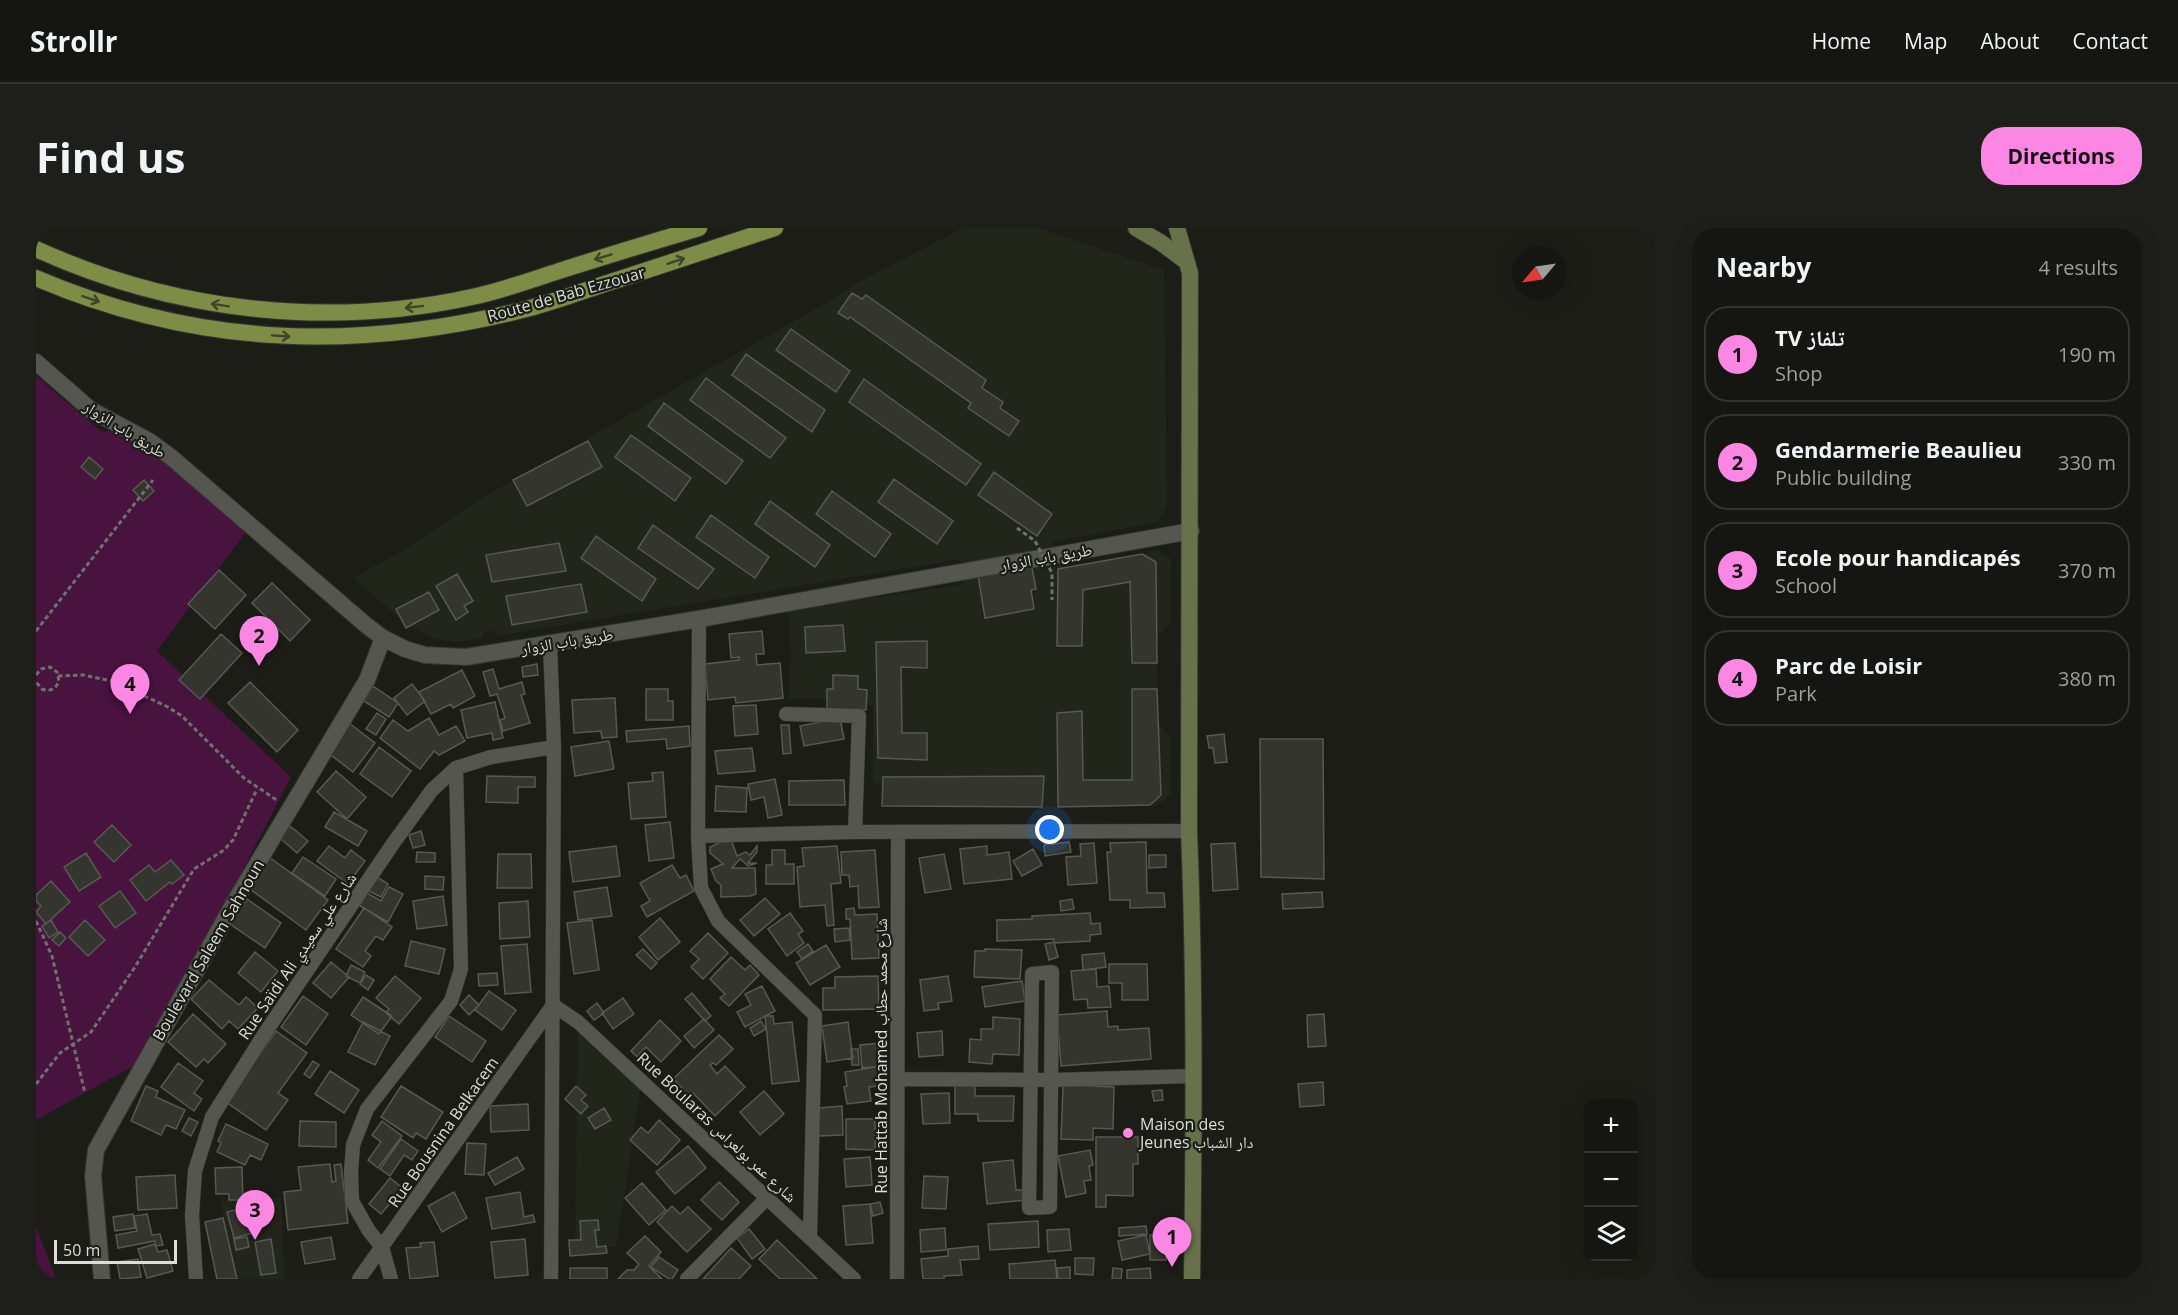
<!DOCTYPE html>
<html lang="en">
<head>
<meta charset="utf-8">
<style>
	:root { --surface:#151611; --page:#1e1f1a; --text:#f1f3f6; --muted:#9d9f9f; --line:#343531; --accent:#fc86e4 }
	body { margin:0; font-family:"Open Sans","Noto Naskh Arabic",sans-serif; background:var(--page); color:var(--text) }
	.controls { position:absolute; right:18px; bottom:18px; display:grid; overflow:hidden; border-radius:12px; box-shadow:0 6px 24px #0002 }
	.controls button { width:54px; height:54px; display:grid; place-items:center; padding:0; border:0; border-bottom:2px solid var(--line); background:var(--surface); color:var(--text); font:30px sans-serif }
	.compass { position:absolute; left:1476px; top:18px; width:54px; height:54px; border-radius:50%; background:var(--surface); box-shadow:0 6px 24px #0002; rotate:241deg }
	.scale { position:absolute; left:18px; bottom:15px; width:123px; box-sizing:border-box; padding-left:6px; border:3px solid #dcdeda; border-top:0; font-size:16px; line-height:21px; white-space:nowrap; color:#dcdeda; -webkit-text-stroke:4px #1c1d17; paint-order:stroke }
	.you { position:absolute; left:1014px; top:602px; width:21px; height:21px; margin:-15px; border:4px solid #fff; border-radius:50%; background:#1a73e8; box-shadow:0 0 0 9px #1a73e833 }
	.badge { display:grid; place-items:center; width:39px; height:39px; border-radius:50%; background:var(--accent); color:#111; font-size:20px; font-weight:700 }
	.pin { position:absolute; translate:-50% -50px; filter:drop-shadow(0 2px 3px #0008) }
	.pin::after { content:''; position:absolute; top:32px; width:21px; height:18px; background:inherit; clip-path:polygon(0 0,100% 0,50% 100%) }
	.list { margin:0; padding:0; list-style:none }
	h2 { display:flex; justify-content:space-between; align-items:center; height:78px; margin:0; padding:0 24px; font-size:26px }
	h2 small { font-size:20px; font-weight:400; color:var(--muted) }
	.list li { display:grid; grid-template-columns:39px 1fr auto; gap:18px; align-items:center; box-sizing:border-box; height:96px; margin:0 12px 12px; padding:0 12px; border:2px solid var(--line); border-radius:24px }
	.list b { display:block; font-size:22px; white-space:nowrap }
	.list p { margin:0; font-size:20px; white-space:nowrap; color:var(--muted) }
	.list em { font-size:20px; font-style:normal; color:var(--muted) }
	.icon { flex:none; width:33px; height:33px; fill:none; stroke:currentColor; stroke-width:2; stroke-linecap:round; stroke-linejoin:round }
	.map { position:relative; flex:none; width:1620px; height:1051px; overflow:hidden; border-radius:24px }
	header { display:flex; align-items:center; gap:36px; box-sizing:border-box; height:84px; padding:0 30px; background:var(--surface); border-bottom:2px solid var(--line) }
	header strong { font-size:28px }
	nav { display:flex; gap:33px; margin-inline-start:auto; font-size:21px }
	.intro { display:flex; align-items:center; justify-content:space-between; box-sizing:border-box; height:144px; padding:0 36px }
	h1 { margin:0; font-size:42px }
	.button { padding:15px 27px; border-radius:24px; background:var(--accent); color:#111; font-size:21px; font-weight:700 }
	main { display:flex; gap:36px; padding:0 36px }
	aside { flex:1; background:var(--surface); border-radius:24px; box-shadow:0 6px 24px #0002 }
	.map>svg:first-child { display:block }
</style>
</head>
<body>
<header>
<strong>Strollr</strong>
<nav><a>Home</a><a>Map</a><a>About</a><a>Contact</a></nav>
</header>
<div class="intro"><h1>Find us</h1><a class="button">Directions</a></div>
<main>
<div class="map">
<svg width="1620" height="1051" viewBox="0 0 1620 1051">
	<rect width="100%" height="100%" fill="#1c1d17"/>
	<path fill="#22251a" d="M927 0H1003L1128 42 1131 279 1121 294 1016 314 1026 340 1106 326 1120 322 1135 331 1134 396 1121 408 1122 497 1134 508 1136 565 1121 578H846V556L837 555V477H808L797 471 752 470 755 428 752 383 929 356 925 331 460 408 458 403 447 404V410L418 414 397 410 372 397 317 350 368 322 446 270 795 72 817 57Z
		M542 794 606 851 580 1019 539 1018Z
		M245 970 249 1051H195L185 973Z"/>
	<path fill="#48133f" d="M0 148 66 204 91 200 210 304 121 423 255 549 108 832 0 892Z
		M0 998 20 1051H0Z"/>
	<path fill="#33352e" stroke="#575952" stroke-width="1.5" d="M816 65 826 71 830 67 950 152 946 160 967 174 964 180 983 193 973 208 932 180 935 175 814 89 812 91 802 85Z
		M755 101 814 143 800 164 740 122Z
		M710 126 789 182 776 204 696 147Z
		M670 150 750 210 734 230 654 172Z
		M828 151 945 236 930 257 813 174Z
		M628 175 707 233 690 256 612 198Z
		M595 207 655 250 639 273 579 229Z
		M552 213 566 239 491 278 477 252Z
		M53 229 67 241 59 251 45 239Z
		M958 244 1016 286 1001 308 942 267Z
		M858 251 917 293 901 316 842 274Z
		M108 252 118 263 107 273 97 262Z
		M796 263 855 306 839 329 780 286Z
		M734 273 794 317 779 339 719 296Z
		M675 287 733 329 719 350 660 309Z
		M617 297 678 341 662 361 602 320Z
		M560 308 620 351 606 373 545 330Z
		M523 315 530 343 456 354 450 327Z
		M1106 326 1120 334 1121 435H1096L1094 354 1047 362 1046 418H1021L1022 341Z
		M996 340 1000 361 995 362 998 381 949 390 942 347Z
		M183 342 210 367 179 401 152 376Z
		M421 346 437 373 428 378 432 384 420 392 400 358Z
		M236 355 274 392 254 413 216 375Z
		M545 356 551 384 476 397 470 368Z
		M393 364 403 382 370 400 360 381Z
		M807 397 809 423 770 425 769 399Z
		M726 403 728 426H720L721 437 744 435 747 470 700 475 699 469 672 472 669 436 703 432V429L695 430 693 406Z
		M185 406 206 425 164 471 143 452Z
		M891 413V440L865 439 866 505H891V532L842 530 840 414Z
		M501 436 502 447 487 449 486 439Z
		M457 441 463 461 486 454 489 466 485 467 494 495 467 503 464 492 469 490 461 466 454 468 447 444Z
		M426 442 439 468 417 480 415 476 395 486 383 464Z
		M797 447 822 448V461L831 462 830 482H791V461H797Z
		M214 454 262 502 241 524 192 475Z
		M376 456 389 473 371 487 358 470Z
		M337 458 362 475 353 489 328 473Z
		M610 461H632V473H637V492H610Z
		M1096 461H1121L1125 567 1114 577 1022 579 1021 485 1046 483 1047 552H1096Z
		M579 470 581 509 566 510 565 503 538 505 536 472Z
		M459 474 467 510 457 512 456 505 431 510 425 482Z
		M720 477 722 506 699 508 697 478Z
		M341 485 350 491 340 507 330 501Z
		M393 490 403 507 420 498 429 513 403 527 398 523 384 541 344 510 357 492 372 503Z
		M804 490 808 511 768 518 764 498Z
		M313 495 339 515 317 544 291 524Z
		M745 497H753L755 525 747 526Z
		M653 498 654 518 631 521 630 511 591 514 590 503Z
		M1188 506 1191 534 1179 535 1177 520H1173L1171 508Z
		M1224 511H1287L1288 651 1225 649Z
		M573 513 578 541 539 548 535 519Z
		M343 519 375 543 356 569 324 546Z
		M716 520 719 543 682 546 679 523Z
		M300 543 330 569 311 591 281 564Z
		M627 544 630 589 595 591 592 555 617 553 616 545Z
		M451 548 499 549V559H482V575L450 574Z
		M1008 548 1006 579 846 578 847 549Z
		M739 551 746 587 732 590 728 569 715 572 712 556Z
		M808 552 809 577H753V553Z
		M680 558 711 560 710 584 679 583Z
		M298 584 331 603 322 618 289 599Z
		M634 594 638 630 613 633 609 597Z
		M76 597 95 617 78 634 58 614Z
		M254 598 272 613 261 625 244 610Z
		M385 603 389 617 377 620 373 607Z
		M685 614H696L701 628 710 624 714 627 721 618V624L712 635H721L712 638 704 631 696 640H719L720 666 714 668 685 669V657L680 653 675 641 687 636 674 625V619Z
		M1033 614 1035 624 1009 628 1008 617Z
		M1110 614 1111 665H1128L1129 679 1094 680V672H1074L1071 624H1075L1074 615Z
		M1058 615 1061 655 1032 657 1030 629 1045 628 1044 616Z
		M1199 615 1202 661 1177 663 1175 616Z
		M293 618 309 630 315 622 329 633 312 656 281 633Z
		M580 618 584 648 537 654 533 624Z
		M801 618 805 655 795 656 798 697 791 698 789 677 764 679 761 639 768 638 766 620Z
		M951 618V627L973 624 976 651 928 656 924 621Z
		M997 621 1006 637 986 648 977 633Z
		M736 622H749V636H758V656H730V637H736Z
		M839 622 843 679 823 680 822 658 814 659 813 647H806L805 624Z
		M381 624 399 625V634H380Z
		M50 625 65 649 43 663 28 639Z
		M462 626H495L496 660H461Z
		M908 626 915 661 889 665 883 630Z
		M1113 627H1130V639L1113 640Z
		M233 629 292 672 270 702 211 659Z
		M267 629 300 651 289 668 256 645Z
		M135 632 148 647 136 656 134 654 110 673 94 652 113 637 119 644Z
		M636 637 644 650 650 647 658 663 611 689 605 678 614 673 604 655Z
		M389 648 408 649 407 662 389 661Z
		M341 649 352 656 345 669 333 663Z
		M15 653 34 674 10 696 0 684 5 678 0 673V667Z
		M353 659 367 666 352 694 324 678 331 665 345 673Z
		M571 659 576 688 542 692 538 664Z
		M84 663 100 685 79 700 63 678Z
		M1286 664 1287 679 1247 681 1246 666Z
		M407 668 411 697 381 701 377 673Z
		M729 670 744 686 718 708 704 692Z
		M211 671 245 695 229 720 194 696Z
		M1036 671 1038 681 1025 683 1024 673Z
		M492 673 494 709 464 711 463 675Z
		M328 680 356 699 347 712 340 708 329 723 335 728 327 739 300 721Z
		M818 680 819 687 841 686 843 730 816 731 814 691H810V681Z
		M754 685 767 703 762 706 768 715 751 728 732 701Z
		M1054 685 1055 696 1064 695 1065 706 1054 707V713L1018 715V711L961 713V692L996 691V688Z
		M624 690 644 714 622 732 603 709Z
		M15 692 22 704 13 710 6 698Z
		M49 692 69 712 52 728 33 709Z
		M556 692 563 742 538 746 531 695Z
		M813 700 814 712 799 714 798 701Z
		M24 704 30 710 23 718 16 712Z
		M672 705 692 725 667 751 655 739 663 731 654 723Z
		M375 713 409 721 403 746 369 738Z
		M1018 714 1022 729 1013 732 1009 716Z
		M491 716 495 764 469 766 465 718Z
		M772 716 777 723 766 731 761 724Z
		M790 717 804 739 774 757 760 735Z
		M607 721 621 735 615 741 600 727Z
		M949 721 986 722 984 751 938 749 939 723H949Z
		M219 724 242 743 225 764 202 745Z
		M1068 725 1070 739 1047 742 1046 727Z
		M695 729 709 742 714 737 723 747 693 778 684 770 689 766 674 751Z
		M295 734 313 749 295 770 277 755Z
		M1073 736H1111L1112 772H1086V755H1073Z
		M315 737 329 744 324 755 310 748Z
		M1060 741 1061 759 1073 758 1075 779 1052 780 1051 771 1038 772 1035 743Z
		M461 745 462 757 443 758 442 746Z
		M330 747 338 752 332 762 324 756Z
		M359 748 385 770 363 796 350 785 353 781 340 770Z
		M842 748 843 781 787 782V760H799V749Z
		M912 748 916 773 902 775 903 781 888 783 884 752Z
		M173 752 203 777 210 769 222 780 202 801 193 793 186 801 155 771Z
		M986 753 989 773 949 779 946 759Z
		M726 758 739 783 709 799 701 784 715 777 709 766Z
		M453 763 480 782 466 802 439 782Z
		M656 765 675 788 669 793 649 771Z
		M433 767 443 777 433 787 424 777Z
		M267 768 292 786 270 817 245 799Z
		M327 769 356 788 343 806 315 787Z
		M587 770 598 786 577 801 566 785Z
		M561 775 568 785 558 792 551 783Z
		M1071 783 1072 799 1082 798V802L1113 800 1115 831 1025 838 1021 787Z
		M157 786 190 816 172 835 168 831 160 839 132 814Z
		M1288 786 1290 818 1272 819 1271 787Z
		M413 788 450 813 436 834 399 809Z
		M729 788H737L738 796 756 794 763 853 736 856Z
		M957 789 984 791 983 827 957 826 956 836 933 834 934 811 945 812V801H957Z
		M668 791 678 802 658 820 648 808Z
		M624 792 645 813 625 834 610 819 601 829 595 823Z
		M725 793 730 801 718 808 714 800Z
		M327 794 354 808 339 837 312 824Z
		M812 794 817 830 791 834 786 798Z
		M240 803 271 825 242 865 252 872 230 902 190 874Z
		M906 803 907 827 883 829 881 805Z
		M683 807 697 821 680 837 677 835 674 837 681 846 689 838 709 859 679 888 657 865 647 874 640 866 646 860 637 851Z
		M846 815 848 838 826 840 824 817Z
		M815 821H822L823 837H816Z
		M277 833 283 837 274 850 268 846Z
		M142 835 167 853 158 865 166 871 158 883 125 859Z
		M845 838 849 857 833 859 835 873 811 876 808 859 811 858 809 844Z
		M294 843 323 862 308 885 279 866Z
		M1287 854 1288 877 1264 879 1262 856Z
		M919 857H939V868H978L977 893H942V886H919Z
		M1027 857 1078 859 1077 901 1057 900V912L1025 911Z
		M110 858 122 863 120 869 149 882 140 901 130 897 125 907 95 893Z
		M365 858 407 884 390 911 380 905 377 910 345 889Z
		M540 858 550 867 545 872 552 878 545 886 529 871Z
		M1126 862 1127 872 1118 873 1116 863Z
		M728 863 748 886 724 907 704 884Z
		M913 865 914 895 887 896 885 866Z
		M492 876 493 902 455 904 454 878Z
		M806 878 807 907 783 908 782 880Z
		M568 880 575 892 559 901 552 890Z
		M153 890 162 894 155 908 146 903Z
		M810 891H839V922L810 921Z
		M623 892 644 912 621 937 594 912 605 899 612 905Z
		M264 893 300 894V919L263 918Z
		M346 893 366 908 342 940 332 932 345 914 336 907Z
		M190 896 232 916 225 932 214 927 209 937 181 924 185 915 182 913Z
		M1060 909H1102V936H1097V968L1070 967V979H1060Z
		M365 911 382 923 376 932 368 927 354 948 344 941Z
		M431 915 450 916 448 947 429 946Z
		M652 918 670 940 639 966 620 944Z
		M1054 922 1057 937 1053 938 1055 952 1048 953 1050 965 1030 969 1022 928Z
		M481 929 488 941 459 957 452 945Z
		M834 929 836 957 810 959 808 931Z
		M977 932 980 962H989L990 972 951 976 947 935Z
		M294 936 296 954 300 953 298 937 305 936 312 995 252 1002 248 964 265 962 262 939Z
		M206 939 207 972H193V966H180L179 940Z
		M139 947 141 980 102 982 100 949Z
		M888 948 912 949 910 981 886 980Z
		M354 950 367 960 345 986 333 976Z
		M683 954 703 974 686 992 665 972Z
		M606 955 630 982 613 997 589 970Z
		M418 964 431 990 406 1004 392 978Z
		M484 964 488 989 497 987 499 994 456 1001 450 970Z
		M844 974 847 985 837 988 834 976Z
		M834 976 837 1015 810 1017 807 978Z
		M215 978 221 1004 198 1010 191 984Z
		M636 978 644 986 652 979 675 1001 651 1024 621 994Z
		M97 986 99 1000 79 1003 77 989Z
		M111 986 116 1007 124 1006 127 1017 119 1018V1013L82 1020 80 1007 101 1003 98 988Z
		M187 990 201 1051H181L169 994Z
		M562 992 563 1002H559L561 1019 570 1018 571 1025 534 1028 533 1012H545L544 993Z
		M1002 993 1003 1019 954 1022 952 996Z
		M1110 998 1111 1006 1083 1008V1000Z
		M909 1000 910 1022 885 1024 884 1002Z
		M713 1001 729 1021 716 1031 701 1010Z
		M1033 1001 1035 1022 1012 1024 1011 1002Z
		M1110 1007 1114 1026 1086 1032 1082 1013Z
		M1114 1007H1130V1032H1114Z
		M609 1008 625 1024 613 1038 626 1051H582L591 1042H598L603 1036 591 1025Z
		M211 1009 213 1019 200 1022 198 1011Z
		M295 1009 299 1031 269 1036 265 1014Z
		M235 1011 240 1045 225 1047 219 1014Z
		M489 1011 492 1047 459 1050 455 1014Z
		M741 1012 781 1051H744L723 1031Z
		M398 1014 402 1048 374 1051 370 1020 385 1019 384 1015Z
		M119 1016 122 1024 131 1022 137 1043 111 1050 102 1021Z
		M942 1018 943 1031 924 1032 926 1047 908 1048V1051H887L885 1031 912 1028V1021Z
		M695 1020 715 1038 703 1051H667Z
		M623 1029 642 1042 636 1051H633L615 1039Z
		M1039 1030H1058L1057 1047 1039 1046Z
		M102 1031 105 1049 84 1051 81 1034Z
		M1019 1032 1021 1051H974L973 1036Z
		M1034 1039V1051H1022L1021 1040Z
		M534 1040H571V1051H534Z
		M1077 1040 1086 1041 1085 1051H1076Z
		M1114 1040 1115 1051H1091V1042Z"/>
	<g fill="none" stroke-linecap="round" stroke-linejoin="round">
		<defs>
			<path id="minor" d="M663 391 662 608 665 660 682 693 779 787 774 1009
				M514 416 518 519 515 1051
				M750 486 823 488 819 604
				M662 608 819 604 1153 603
				M1016 744 1014 979 993 980 996 746Z
				M862 851 1016 852 1156 848
				M160 1051 156 987 159 943 176 889 229 805 356 617 396 562 420 540 455 529 518 519
				M323 1051 517 777 542 794 818 1051
				M355 1051 346 1019 333 1003 316 973 315 944 317 917 331 881 415 773 425 741 420 540
				M651 1051 732 969
				M861 1051 862 604"/>
			<path id="tertiary" d="M0 134 55 182 113 213 135 229 330 397 347 410 369 421 389 427 430 429 663 391 1155 303
				M66 1051 57 948 60 922 202 668 331 452 347 410"/>
			<path id="secondary" d="M1100 0 1124 14 1151 34
				M1141 0 1154 45 1153 603C1159 752 1158 902 1156 1051"/>
			<path id="primary" d="M0 21C136 83 290 101 436 69 465 63 495 52 523 43 570 28 616 14 663 0
				M0 50C164 120 326 124 498 79 527 71 555 60 584 51 636 34 688 17 739 0"/>
		</defs>
		<use href="#minor" stroke="#353733" stroke-width="15"/>
		<use href="#tertiary" stroke="#353733" stroke-width="18"/>
		<use href="#secondary" stroke="#353733" stroke-width="18"/>
		<use href="#primary" stroke="#353733" stroke-width="18"/>
		<path stroke="#70716c" stroke-width="3" stroke-dasharray="4.5 3" stroke-linecap="butt" d="M0 403 117 252
			M0 447 5 441 14 439 21 444 23 453C20 461 14 464 6 461L0 454
			M22 448 47 447 76 453 130 478 146 488 208 550 242 573
			M0 693 16 728 49 865
			M0 856 24 825 55 804 99 739 158 641 188 622 197 612 221 561"/>
		<use href="#minor" stroke="#54564f" stroke-width="14"/>
		<use href="#tertiary" stroke="#54564f" stroke-width="16"/>
		<use href="#secondary" stroke="#69714a" stroke-width="16"/>
		<use href="#primary" stroke="#7d8d46" stroke-width="16"/>
		<path stroke="#70716c" stroke-width="3" stroke-dasharray="4.5 3" stroke-linecap="butt" d="M981 300 999 313 1016 345V372"/>
	</g>
	<defs><path id="oneway-shaft" d="M-6 0H5M1.5-3L5.5 0L1.5 3" fill="none" stroke-width="1.6" stroke-linecap="round" stroke-linejoin="round" transform="scale(1.5)"/></defs>
	<g stroke="#3e4427">
		<use href="#oneway-shaft" transform="translate(567 29) rotate(163)"/>
		<use href="#oneway-shaft" transform="translate(640 33) rotate(-18)"/>
		<use href="#oneway-shaft" transform="translate(55 71) rotate(19)"/>
		<use href="#oneway-shaft" transform="translate(184 77) rotate(-171)"/>
		<use href="#oneway-shaft" transform="translate(378 79) rotate(173)"/>
		<use href="#oneway-shaft" transform="translate(245 108) rotate(4)"/>
	</g>
	<circle fill="#fc86e4" stroke="#1c1d17" stroke-width="2" cx="1092" cy="905" r="6"/>
	<g text-anchor="middle" dominant-baseline="central" stroke-width="4.5" stroke-linejoin="round" paint-order="stroke">
		<g font-size="16" fill="#dcdeda" stroke="#1c1d17">
			<text transform="translate(530 66) rotate(-16)">Route de Bab Ezzouar</text>
			<text transform="translate(89 201) rotate(32)">طريق باب الزوار</text>
			<text transform="translate(1010 329) rotate(-10)">طريق باب الزوار</text>
			<text transform="translate(531 413) rotate(-9)">طريق باب الزوار</text>
			<text transform="translate(172 722) rotate(-60)">Boulevard Saleem Sahnoun</text>
			<text transform="translate(261 728) rotate(-56)">Rue Saïdi Ali شارع علي سعيدي</text>
			<text transform="translate(845 828) rotate(-90)">Rue Hattab Mohamed شارع محمد حطاب</text>
			<text transform="translate(681 899) rotate(43)">Rue Boularas شارع عمر بولعراس</text>
			<text transform="translate(407 904) rotate(-55)">Rue Bousnina Belkacem</text>
		</g>
		<g font-size="16" fill="#dcdeda" stroke="#1c1d17" text-anchor="start">
			<text x="1104" y="896">Maison des<tspan x="1104" dy="18">Jeunes دار الشباب</tspan></text>
		</g>
	</g>
</svg>
<div class="controls">
<button>+</button>
<button>−</button>
<button><svg class="icon" aria-label="layers" viewBox="0 0 24 24"><path d="M12 4l9 5-9 5-9-5zM3 14l9 5 9-5"/></svg></button>
</div>
<svg class="compass" viewBox="-18 -18 36 36"><path d="M0-13l5 13h-10z" fill="#e53935"/><path d="M0 13l5-13h-10z" fill="#9d9f9f"/></svg>
<div class="scale">50 m</div>
<div class="you"></div>
<div class="pin badge" style="left:1136px;top:1039px">1</div>
<div class="pin badge" style="left:223px;top:438px">2</div>
<div class="pin badge" style="left:219px;top:1012px">3</div>
<div class="pin badge" style="left:94px;top:486px">4</div>
</div>
<aside>
<h2>Nearby<small>4 results</small></h2>
<ul class="list">
<li><span class="badge">1</span><div><b>TV تلفاز</b><p>Shop</p></div><em>190 m</em></li>
<li><span class="badge">2</span><div><b>Gendarmerie Beaulieu</b><p>Public building</p></div><em>330 m</em></li>
<li><span class="badge">3</span><div><b>Ecole pour handicapés</b><p>School</p></div><em>370 m</em></li>
<li><span class="badge">4</span><div><b>Parc de Loisir</b><p>Park</p></div><em>380 m</em></li>
</ul>
</aside>
</main>
</body>
</html>
